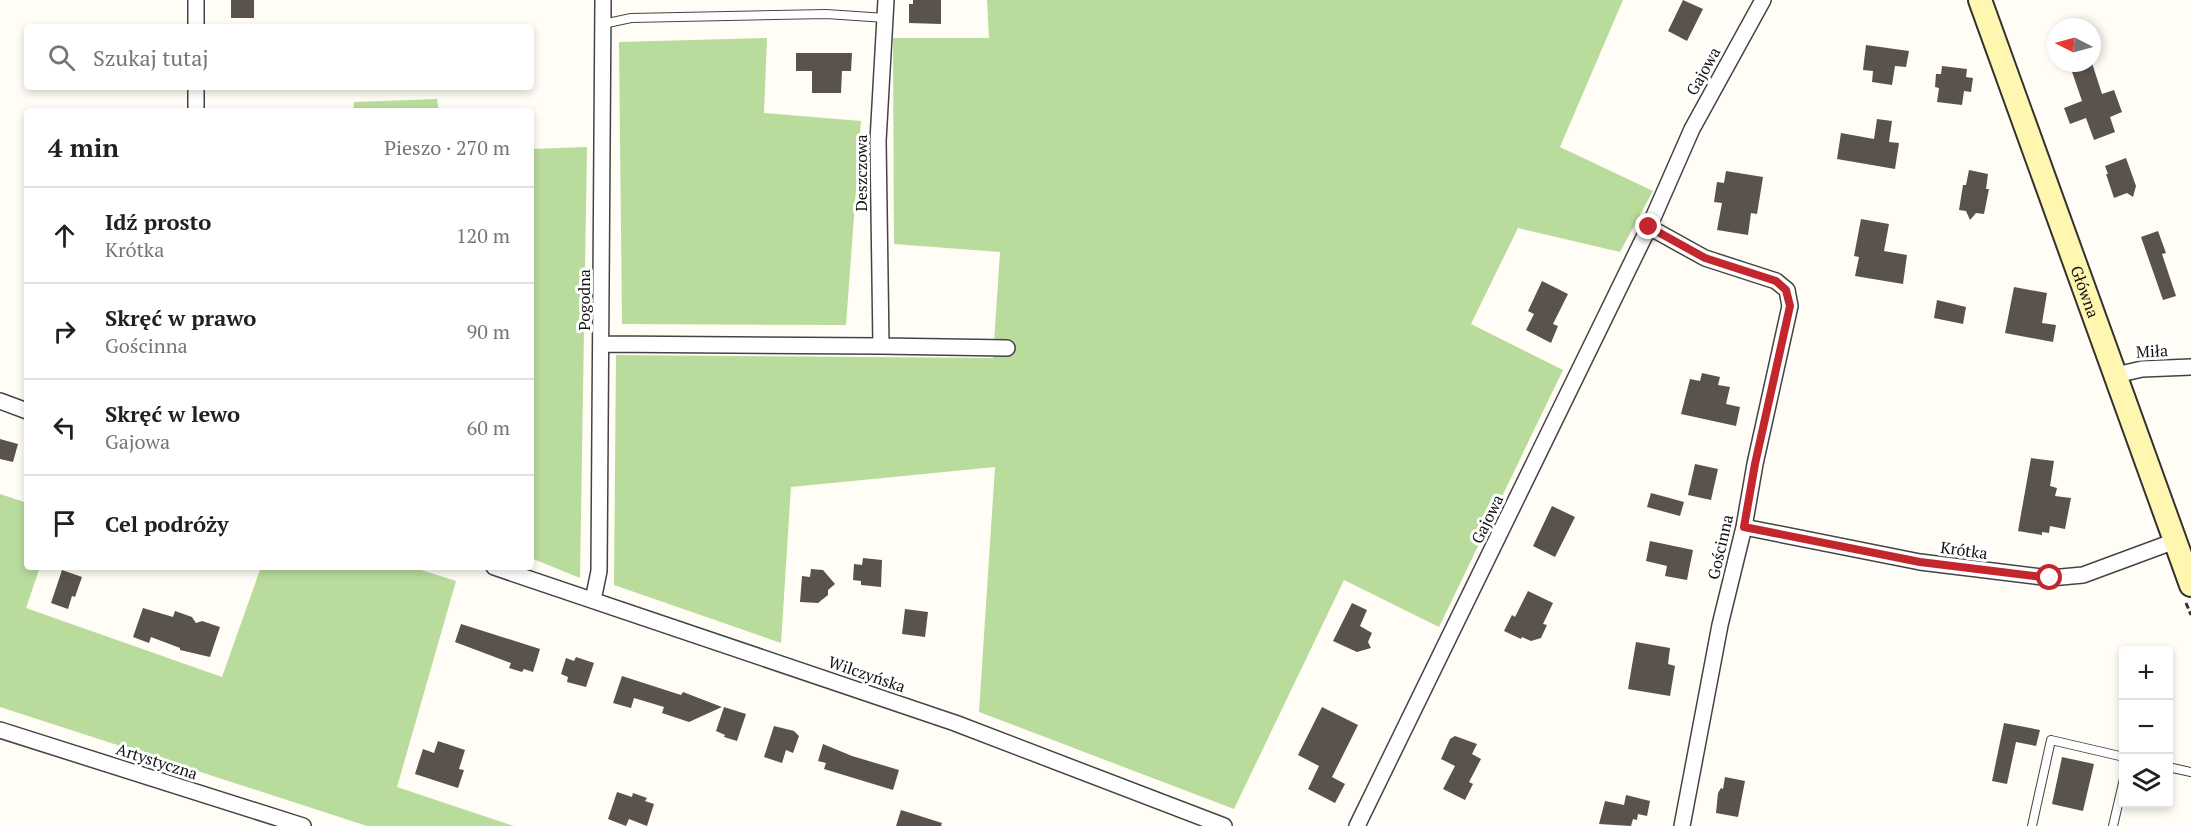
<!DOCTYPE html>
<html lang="pl">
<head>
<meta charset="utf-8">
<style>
	:root { --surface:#fff; --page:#f6f6f6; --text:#202124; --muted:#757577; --line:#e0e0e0 }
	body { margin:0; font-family:"PT Serif",serif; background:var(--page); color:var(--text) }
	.controls { position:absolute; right:18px; bottom:18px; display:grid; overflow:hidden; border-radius:6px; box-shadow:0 3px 9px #0003 }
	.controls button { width:54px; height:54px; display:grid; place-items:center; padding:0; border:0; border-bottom:2px solid var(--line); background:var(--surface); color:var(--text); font:30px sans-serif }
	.compass { position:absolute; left:2047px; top:18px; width:54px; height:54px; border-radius:50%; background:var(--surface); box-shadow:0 3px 9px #0003; rotate:276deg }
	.stop { position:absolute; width:18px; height:18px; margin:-14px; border:4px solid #c4262e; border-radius:50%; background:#fff }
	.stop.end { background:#c4262e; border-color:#fff; box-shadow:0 2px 6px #0008 }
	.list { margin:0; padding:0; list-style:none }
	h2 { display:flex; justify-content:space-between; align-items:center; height:78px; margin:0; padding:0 24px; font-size:26px }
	h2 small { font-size:20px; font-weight:400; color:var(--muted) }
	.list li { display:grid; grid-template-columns:39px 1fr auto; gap:18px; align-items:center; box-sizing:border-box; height:96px; padding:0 24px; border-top:2px solid var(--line) }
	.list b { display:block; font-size:22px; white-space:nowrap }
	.list p { margin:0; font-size:20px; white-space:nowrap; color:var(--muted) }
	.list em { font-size:20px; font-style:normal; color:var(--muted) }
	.icon { flex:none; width:33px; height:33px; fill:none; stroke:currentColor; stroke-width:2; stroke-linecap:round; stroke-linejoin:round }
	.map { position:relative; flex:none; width:2191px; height:826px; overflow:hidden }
	.search { position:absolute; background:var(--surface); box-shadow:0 3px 9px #0003; left:24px; top:24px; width:510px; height:66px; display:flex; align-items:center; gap:15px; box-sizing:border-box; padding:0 21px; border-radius:6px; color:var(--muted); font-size:22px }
	.panel { position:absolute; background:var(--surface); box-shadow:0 3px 9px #0003; left:24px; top:108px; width:510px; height:462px; border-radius:6px }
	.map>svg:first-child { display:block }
</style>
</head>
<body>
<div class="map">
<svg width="2191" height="826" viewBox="0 0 2191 826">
	<rect width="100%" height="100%" fill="#fffdf5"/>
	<path fill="#b9dc9c" d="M987 0H1623L1560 147 1653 191 1620 252 1518 228 1471 324 1563 370 1439 627 1344 580 1234 809 979 712 995 467 791 487 781 643 614 585 616 355 993 358 1000 252 894 244 893 38H989Z
		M767 38 764 113 861 121 846 325 622 324 619 42Z
		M437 99 439 111H353L354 102Z
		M587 147 580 578 531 558V149Z
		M0 494 27 503V567H40L26 608 222 677 261 567H412L456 581 397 787 514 826H367L0 707Z"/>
	<path fill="#5a524d" d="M231 0H254V18H231Z
		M913 0H941V24L909 23V4H913Z
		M1683 0 1703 9 1687 41 1668 31Z
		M1866 45 1909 51 1906 67 1895 66 1892 85 1872 82 1873 71 1863 70Z
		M796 53H852L851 71H842L841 93H812V71H796Z
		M2069 63H2092L2102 94 2114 90 2122 112 2110 117 2115 132 2094 140 2086 118 2070 124 2064 108 2082 101Z
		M1942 66 1967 69 1966 77 1973 78 1971 92 1964 91 1962 105 1937 102 1939 88 1935 87 1936 74H1941Z
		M1877 119 1892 121 1889 142 1899 143 1895 169 1837 159 1841 133 1874 139Z
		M2126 158 2136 186 2133 197 2127 193 2114 198 2106 174H2108L2105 166Z
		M1969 170 1988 174 1986 189H1989L1984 214 1976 213 1970 220 1966 211 1959 210 1963 185H1966Z
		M1726 171 1763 177 1757 214 1751 213 1748 235 1717 230 1722 203 1714 202 1717 182 1724 183Z
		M1861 219 1889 224 1884 251 1907 255 1903 284 1855 276 1859 257 1854 256Z
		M2158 231 2166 253 2162 254 2176 296 2163 300 2141 237Z
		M1542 281 1568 294 1553 324 1558 326 1551 343 1526 330 1534 314 1528 311Z
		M2014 287 2047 293 2042 323 2056 325 2053 342 2005 333Z
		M1937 300 1966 307 1963 324 1934 318Z
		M1702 373 1720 377 1718 385 1730 387 1726 404 1740 407 1736 426 1681 414 1690 379 1700 381Z
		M0 439 18 444 13 462 0 459Z
		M2031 458 2054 461 2050 486 2057 488 2055 496 2071 498 2065 529 2050 526 2049 533 2042 532V535L2018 531Z
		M1695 464 1718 469 1711 500 1688 495Z
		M1651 493 1684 502 1680 516 1647 507Z
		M1552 506 1575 517 1555 557 1533 546Z
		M1650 541 1693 550 1687 580 1665 576 1667 566 1646 561Z
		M863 558 882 560 881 587 861 585V581L853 580 854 564 862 565Z
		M811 569 823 570 835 584 828 590V595L818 603 800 602 802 576 810 577Z
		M62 570 82 577 75 597 72 596 68 609 51 603Z
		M1528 591 1553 603 1543 624 1547 625 1541 638 1531 641 1522 637 1521 639 1504 631 1512 615 1515 617Z
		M1352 603 1367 610 1360 626 1372 633 1368 642 1371 648 1357 652 1333 641Z
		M143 608 173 617 175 611 192 617 196 623 202 621 220 627 210 657 180 650V648L151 637 149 643 133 637Z
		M905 609 928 612 925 637 902 634Z
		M461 624 540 649 533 672 524 669 522 672 509 668 511 663 455 642Z
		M1636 642 1670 648 1668 664 1675 666 1670 696 1628 689Z
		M576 657 594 663 586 687 567 682 568 677 561 674 566 658 574 661Z
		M622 676 681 695 683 692 722 707 689 722 662 713 664 707 634 698 631 708 613 703Z
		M724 707 746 714 737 741 724 737 725 735 716 731Z
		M1322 707 1358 725 1332 777 1345 784 1335 803 1308 789 1319 766 1298 755Z
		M2004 723 2040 730 2036 746 2016 742 2007 784 1992 781Z
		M774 726 794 731 799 736 793 753 786 750 782 763 764 757Z
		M1455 736 1477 744 1472 754 1481 759 1469 782 1473 784 1465 800 1443 789 1455 766 1441 759 1450 739Z
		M438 741 465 750 459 769 464 770 458 788 415 774 423 749 434 753Z
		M823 744 852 756 899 770 893 790 824 769 826 763 818 761Z
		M2062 757 2094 764 2083 811 2052 804Z
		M1725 777 1745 781 1738 817 1716 813 1718 793 1721 788 1723 789Z
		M617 792 632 797 633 793 647 798 645 801 654 804 647 826 629 819 626 826 608 819Z
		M1626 795 1650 801 1647 816 1638 814 1637 820 1633 819 1631 826 1599 824 1605 801 1624 805Z
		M901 810 942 823 941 826H896Z"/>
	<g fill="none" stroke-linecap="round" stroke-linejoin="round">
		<defs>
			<path id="lane" d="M603 24 631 18 826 14 886 18
				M2168 767 2191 772
				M2032 826 2051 740 2124 757
				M2113 826 2124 779"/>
			<path id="street" d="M196 0V27
				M196 111V87
				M1649 227 1705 258 1776 281 1787 290 1790 306 1755 464 1744 527 1720 625 1682 826
				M602 344 881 346 878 141 886 0
				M881 346 1007 348
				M2116 375 2142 369 2191 367
				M0 401 27 411
				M1744 527 1920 562 2050 578 2083 575 2175 541
				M494 567 955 723 1224 826
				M593 600 599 571 603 0
				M0 730 303 826
				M1357 826 1649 227 1692 129 1763 0"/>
			<g id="secondary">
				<path id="s1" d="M1980 0 2191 585"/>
			</g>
		</defs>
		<use href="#lane" stroke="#444" stroke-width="10"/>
		<use href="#street" stroke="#444" stroke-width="18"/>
		<use href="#secondary" stroke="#333" stroke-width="26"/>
		<path stroke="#333" stroke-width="3" stroke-dasharray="6 3" stroke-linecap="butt" d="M2186 603 2191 615"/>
		<use href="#lane" stroke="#fff" stroke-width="8"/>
		<use href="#street" stroke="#fff" stroke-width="15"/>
		<use href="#secondary" stroke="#fff6b0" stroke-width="22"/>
	</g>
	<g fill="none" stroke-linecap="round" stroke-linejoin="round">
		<path stroke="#c4262e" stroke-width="8" d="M1649 227 1705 258 1776 281 1786 290 1790 306 1755 464 1744 527 1920 562 2050 578"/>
	</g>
	<g text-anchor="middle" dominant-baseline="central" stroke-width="6" stroke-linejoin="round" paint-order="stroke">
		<g font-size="16" fill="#111" stroke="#fff">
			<text transform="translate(1703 71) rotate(-61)">Gajowa</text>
			<text transform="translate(861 173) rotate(-90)">Deszczowa</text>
			<text stroke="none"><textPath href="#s1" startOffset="310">Główna</textPath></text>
			<text transform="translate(584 300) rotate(-90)">Pogodna</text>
			<text transform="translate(2152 351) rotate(-3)">Miła</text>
			<text transform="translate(1487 519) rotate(-64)">Gajowa</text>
			<text transform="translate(1720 547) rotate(-77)">Gościnna</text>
			<text transform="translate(1964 550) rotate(8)">Krótka</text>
			<text transform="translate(867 674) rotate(19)">Wilczyńska</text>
			<text transform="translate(157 761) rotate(18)">Artystyczna</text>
		</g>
	</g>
</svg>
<div class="controls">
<button>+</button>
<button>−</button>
<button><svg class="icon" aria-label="layers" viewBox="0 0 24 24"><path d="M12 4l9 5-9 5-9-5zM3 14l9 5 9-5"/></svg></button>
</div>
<svg class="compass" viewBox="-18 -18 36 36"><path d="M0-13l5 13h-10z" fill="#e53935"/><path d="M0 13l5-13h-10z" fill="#757577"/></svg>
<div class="stop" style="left:2050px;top:578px"></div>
<div class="stop end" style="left:1649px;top:227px"></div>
<div class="search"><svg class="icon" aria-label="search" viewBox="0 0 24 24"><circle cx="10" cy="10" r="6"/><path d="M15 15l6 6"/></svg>Szukaj tutaj</div>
<section class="panel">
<h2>4 min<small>Pieszo · 270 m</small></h2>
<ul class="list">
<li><svg class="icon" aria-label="ahead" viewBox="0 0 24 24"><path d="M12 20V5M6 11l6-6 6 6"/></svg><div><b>Idź prosto</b><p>Krótka</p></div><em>120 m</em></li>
<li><svg class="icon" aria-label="right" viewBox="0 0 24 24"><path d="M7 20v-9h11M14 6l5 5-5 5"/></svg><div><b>Skręć w prawo</b><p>Gościnna</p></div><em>90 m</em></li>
<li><svg class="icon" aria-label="left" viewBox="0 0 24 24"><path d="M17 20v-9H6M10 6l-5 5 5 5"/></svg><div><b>Skręć w lewo</b><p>Gajowa</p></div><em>60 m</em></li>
<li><svg class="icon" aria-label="arrive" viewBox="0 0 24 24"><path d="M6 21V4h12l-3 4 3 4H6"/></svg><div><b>Cel podróży</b></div></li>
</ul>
</section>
</div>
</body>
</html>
